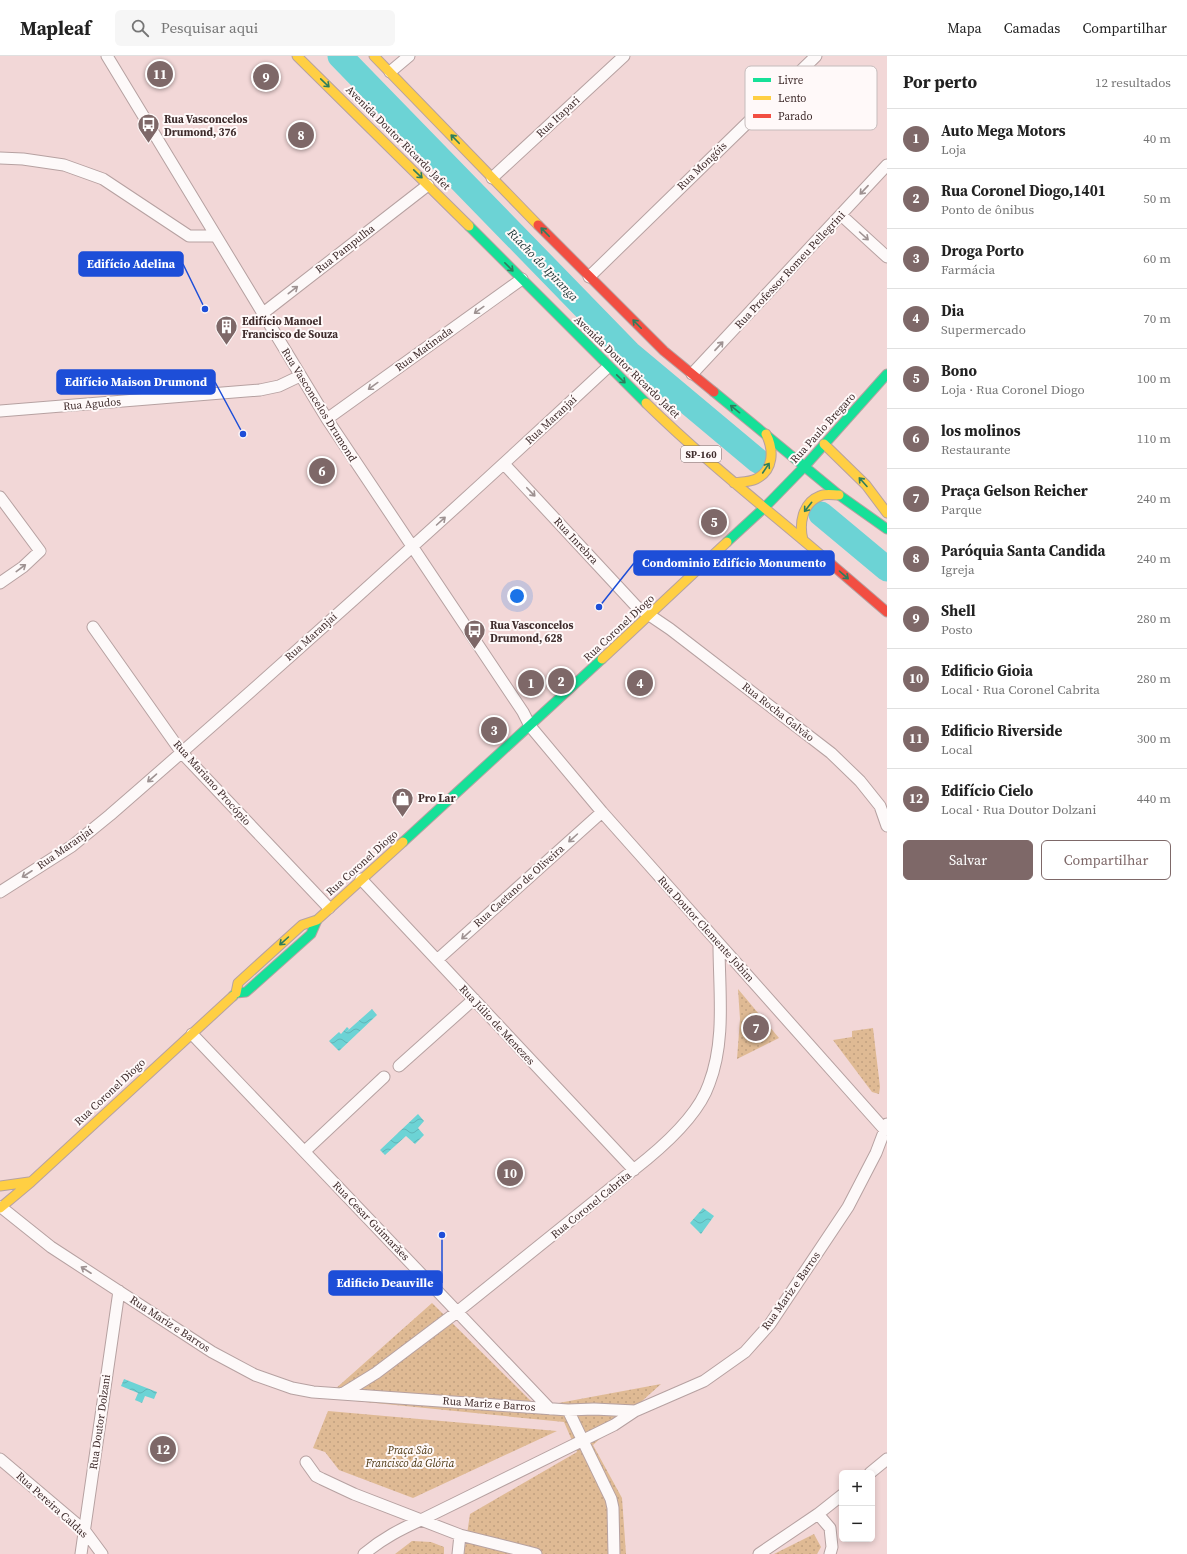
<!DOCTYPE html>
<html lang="pt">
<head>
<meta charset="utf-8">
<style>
	:root { --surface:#fff; --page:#f6f6f6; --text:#222; --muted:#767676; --line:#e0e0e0; --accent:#7e6868 }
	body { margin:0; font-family:"Source Serif 4",serif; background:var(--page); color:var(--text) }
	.controls { position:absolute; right:12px; bottom:12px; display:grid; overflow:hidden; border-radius:6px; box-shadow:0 2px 6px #0003 }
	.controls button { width:36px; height:36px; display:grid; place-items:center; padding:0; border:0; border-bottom:1px solid var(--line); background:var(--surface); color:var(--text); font:20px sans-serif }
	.you { position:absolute; left:517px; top:540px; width:14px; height:14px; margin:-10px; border:3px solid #fff; border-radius:50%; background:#1a73e8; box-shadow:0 0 0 6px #1a73e833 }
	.badge { display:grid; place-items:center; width:26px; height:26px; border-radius:50%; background:var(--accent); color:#fff; font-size:13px; font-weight:700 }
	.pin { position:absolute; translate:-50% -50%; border:2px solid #fff; box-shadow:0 1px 4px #0006 }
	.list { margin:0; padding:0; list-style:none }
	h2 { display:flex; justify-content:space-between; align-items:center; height:52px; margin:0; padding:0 16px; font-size:17px }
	h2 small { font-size:13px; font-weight:400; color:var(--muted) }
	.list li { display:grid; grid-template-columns:26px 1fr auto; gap:12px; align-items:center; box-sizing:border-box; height:60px; padding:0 16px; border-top:1px solid var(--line) }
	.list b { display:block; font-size:15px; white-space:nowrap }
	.list p { margin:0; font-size:13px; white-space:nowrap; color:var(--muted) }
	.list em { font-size:13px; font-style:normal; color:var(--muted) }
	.actions { display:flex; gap:8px; padding:12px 16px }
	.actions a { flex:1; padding:9px 0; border:1px solid var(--accent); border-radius:6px; text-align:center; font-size:14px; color:var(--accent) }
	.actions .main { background:var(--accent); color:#fff }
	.icon { flex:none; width:22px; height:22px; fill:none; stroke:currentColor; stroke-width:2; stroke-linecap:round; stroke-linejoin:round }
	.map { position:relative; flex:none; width:887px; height:1498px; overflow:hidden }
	header { display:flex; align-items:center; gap:24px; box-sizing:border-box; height:56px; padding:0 20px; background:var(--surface); border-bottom:1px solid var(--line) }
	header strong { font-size:19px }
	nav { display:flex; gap:22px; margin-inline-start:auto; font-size:14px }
	.search { width:280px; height:36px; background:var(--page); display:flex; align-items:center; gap:10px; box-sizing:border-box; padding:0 14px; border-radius:6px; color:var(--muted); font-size:15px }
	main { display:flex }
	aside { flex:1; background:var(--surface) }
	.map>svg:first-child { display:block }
</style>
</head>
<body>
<header>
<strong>Mapleaf</strong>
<div class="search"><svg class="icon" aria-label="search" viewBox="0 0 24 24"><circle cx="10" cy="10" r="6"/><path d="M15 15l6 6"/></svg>Pesquisar aqui</div>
<nav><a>Mapa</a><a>Camadas</a><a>Compartilhar</a></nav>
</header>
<main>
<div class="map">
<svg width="887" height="1498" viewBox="0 0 887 1498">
	<defs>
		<pattern id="park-dots" width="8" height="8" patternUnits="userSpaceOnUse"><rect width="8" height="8" fill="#dfba94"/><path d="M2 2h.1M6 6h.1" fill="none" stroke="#c0a080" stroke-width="1.8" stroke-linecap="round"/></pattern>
		<pattern id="water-waves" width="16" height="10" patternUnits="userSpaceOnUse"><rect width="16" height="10" fill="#6cd3d5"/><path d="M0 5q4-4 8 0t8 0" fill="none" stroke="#5fb5b7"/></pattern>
	</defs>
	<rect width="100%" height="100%" fill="#f2d7d7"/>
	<path fill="url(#park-dots)" d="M738 933 779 982 737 1003 740 963Z
		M873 972 880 1031 879 1038 872 1036 833 984 852 981V975Z
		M432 1247 537 1351 661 1328 593 1389 622 1442 626 1498H464L470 1458 577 1396 564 1366 325 1342Z
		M328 1355 557 1375 413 1442 339 1414 325 1396 313 1392Z
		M814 1478 821 1491 817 1498H774Z
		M412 1485 431 1486 444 1491V1498H395Z"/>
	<path fill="url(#water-waves)" d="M372 953 377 959 339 995 329 985 339 976 341 978 347 971 349 973 345 977Z
		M418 1058 424 1065 418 1072 424 1079 415 1088 406 1080 385 1099 380 1094Z
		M703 1152 714 1160 701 1178 690 1167Z
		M124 1323 157 1336 154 1343 145 1340 142 1347 135 1344 138 1337 121 1330Z"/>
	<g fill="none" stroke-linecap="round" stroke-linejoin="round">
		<path stroke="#6cd3d5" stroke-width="25" d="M340 0 629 297 758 405
			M821 458 887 513"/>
		<defs>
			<path id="street" d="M107 0 327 363 523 656 530 670 602 756 885 1074
				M390 16 409 0
				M0 102 23 103 64 109 103 123 189 180H216
				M492 122 624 0
				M841 159 887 201
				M589 221 816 0
				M262 258 428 129
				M692 318 887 109
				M0 355 260 334 279 330 300 320
				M327 363 522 223
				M504 408 636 550 670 573 831 697 860 725 880 750 887 770
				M0 441 40 495 23 511 0 527
				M93 571 182 697 329 852
				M361 823 634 1114
				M0 836 72 790 110 759C278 613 445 463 608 311
				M437 904 602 756
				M192 978 550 1353
				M399 1010 474 943
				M305 1095 384 1021
				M1 1151 51 1191 212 1296 255 1319 292 1332 313 1336 568 1354 594 1353 635 1355 704 1325 745 1296 770 1268 848 1151 876 1097 887 1068
				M342 1338 376 1317 457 1256 647 1103C670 1084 699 1057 709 1028 726 984 719 935 719 888
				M568 1354 611 1443 613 1452 614 1498
				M0 1403 85 1475 102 1498
				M306 1406 316 1420 322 1423 354 1438 460 1479 536 1498
				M870 1417 887 1403
				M818 1458 830 1472 832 1491 830 1498
				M81 1498 119 1235
				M364 1498C383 1482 401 1473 423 1463L614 1369 635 1355
				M458 1498 460 1479
				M759 1498 818 1458 842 1439"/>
			<path id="fast" d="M469 170 646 347
				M714 336 839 439 887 473
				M727 486 764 452 805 410 887 318
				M403 786 602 603
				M233 940 236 937 246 936 311 878 317 864"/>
			<path id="slow" d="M297 0 469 170
				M374 0 538 169
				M646 347C702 402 763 450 823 501
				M824 388 866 429 887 457
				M734 427C741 426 750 426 756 423 774 414 774 394 766 378
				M803 484C799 468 802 447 820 440 825 437 833 439 839 439
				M602 603 727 486
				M236 937 238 927 302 869 317 864 403 786
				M0 1130 29 1126
				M0 1152 31 1126 233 940"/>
			<path id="jam" d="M538 169 664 295 714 336
				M823 501 887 556"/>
		</defs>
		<use href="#street" stroke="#b6a1a1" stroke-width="13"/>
		<use href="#fast" stroke="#b6a1a1" stroke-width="11"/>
		<use href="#slow" stroke="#b6a1a1" stroke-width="11"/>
		<use href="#jam" stroke="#b6a1a1" stroke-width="11"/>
		<use href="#street" stroke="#fdf9f9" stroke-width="11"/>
		<use href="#fast" stroke="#16e098" stroke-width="9"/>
		<use href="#slow" stroke="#ffcf43" stroke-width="9"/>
		<use href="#jam" stroke="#f24e42" stroke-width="9"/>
	</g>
	<defs><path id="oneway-shaft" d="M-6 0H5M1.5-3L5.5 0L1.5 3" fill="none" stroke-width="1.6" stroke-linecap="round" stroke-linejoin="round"/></defs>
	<g stroke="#2d7d5d">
		<use href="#oneway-shaft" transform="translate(325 27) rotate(44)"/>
		<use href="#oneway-shaft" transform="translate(455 83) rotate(-134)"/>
		<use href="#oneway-shaft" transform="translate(418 118) rotate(44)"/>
		<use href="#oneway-shaft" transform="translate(545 176) rotate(-134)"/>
		<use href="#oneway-shaft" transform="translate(509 211) rotate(45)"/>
		<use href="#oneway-shaft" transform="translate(637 268) rotate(-135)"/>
		<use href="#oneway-shaft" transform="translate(621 323) rotate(44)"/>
		<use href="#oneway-shaft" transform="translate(735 353) rotate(-141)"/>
		<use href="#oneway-shaft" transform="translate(766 412) rotate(-56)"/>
		<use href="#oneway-shaft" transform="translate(863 426) rotate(-132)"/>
		<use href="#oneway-shaft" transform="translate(808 451) rotate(128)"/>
		<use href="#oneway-shaft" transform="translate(844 519) rotate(41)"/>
		<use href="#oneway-shaft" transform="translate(284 885) rotate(138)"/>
	</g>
	<g stroke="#9e9292">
		<use href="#oneway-shaft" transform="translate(864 134) rotate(133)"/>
		<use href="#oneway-shaft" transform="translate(864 180) rotate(42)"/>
		<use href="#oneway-shaft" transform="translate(293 234) rotate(-38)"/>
		<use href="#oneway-shaft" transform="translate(479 254) rotate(144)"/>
		<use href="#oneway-shaft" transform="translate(719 290) rotate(-47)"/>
		<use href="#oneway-shaft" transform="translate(373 330) rotate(144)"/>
		<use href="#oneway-shaft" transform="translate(531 436) rotate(46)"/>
		<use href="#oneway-shaft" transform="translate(441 465) rotate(-42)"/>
		<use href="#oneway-shaft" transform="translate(21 512) rotate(-37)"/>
		<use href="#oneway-shaft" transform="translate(152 722) rotate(139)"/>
		<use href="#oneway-shaft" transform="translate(573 782) rotate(138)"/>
		<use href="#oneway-shaft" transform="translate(27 818) rotate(147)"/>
		<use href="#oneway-shaft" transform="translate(466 879) rotate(138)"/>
		<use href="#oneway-shaft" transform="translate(86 1214) rotate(-147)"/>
	</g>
	<defs>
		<symbol id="bus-pin" viewBox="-11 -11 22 30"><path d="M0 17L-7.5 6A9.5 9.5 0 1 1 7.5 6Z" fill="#7e6868" stroke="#fff9f9"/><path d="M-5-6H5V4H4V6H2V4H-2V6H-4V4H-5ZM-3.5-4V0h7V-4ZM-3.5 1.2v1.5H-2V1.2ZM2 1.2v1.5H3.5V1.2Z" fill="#fff"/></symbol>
		<symbol id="building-pin" viewBox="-11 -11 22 30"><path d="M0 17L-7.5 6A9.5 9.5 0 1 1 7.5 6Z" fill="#7e6868" stroke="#fff9f9"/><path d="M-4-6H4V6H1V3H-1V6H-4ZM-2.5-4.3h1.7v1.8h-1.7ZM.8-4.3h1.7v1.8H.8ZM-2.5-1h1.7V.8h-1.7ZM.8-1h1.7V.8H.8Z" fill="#fff"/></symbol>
		<symbol id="shop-pin" viewBox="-11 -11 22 30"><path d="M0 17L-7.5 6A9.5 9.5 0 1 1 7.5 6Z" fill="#7e6868" stroke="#fff9f9"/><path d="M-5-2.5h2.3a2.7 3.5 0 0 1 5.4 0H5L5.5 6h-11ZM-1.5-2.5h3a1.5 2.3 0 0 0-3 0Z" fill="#fff"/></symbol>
	</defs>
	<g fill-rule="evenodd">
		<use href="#bus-pin" x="136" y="56" width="25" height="34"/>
		<use href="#building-pin" x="214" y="258" width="25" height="34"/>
		<use href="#bus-pin" x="462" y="562" width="25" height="34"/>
		<use href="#shop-pin" x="390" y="730" width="25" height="34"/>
	</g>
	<g text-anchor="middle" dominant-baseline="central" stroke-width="4" stroke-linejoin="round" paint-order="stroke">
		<rect fill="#fff9f9" stroke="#796a6a" stroke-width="1" x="681" y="390" width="40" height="16" rx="3"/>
		<g font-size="10" font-weight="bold" fill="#3f2c2c">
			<text x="701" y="398">SP-160</text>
		</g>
		<g font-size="11" fill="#3f2c2c" stroke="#fff9f9">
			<text transform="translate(558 61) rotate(-43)">Rua Itapari</text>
			<text transform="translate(398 82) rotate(45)">Avenida Doutor Ricardo Jafet</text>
			<text transform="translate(702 110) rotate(-44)">Rua Mongóis</text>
			<text transform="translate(345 193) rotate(-38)">Rua Pampulha</text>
			<text transform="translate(790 214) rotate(-47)">Rua Professor Romeu Pellegrini</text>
			<text transform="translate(424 293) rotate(-36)">Rua Matinada</text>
			<text transform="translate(627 311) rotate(44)">Avenida Doutor Ricardo Jafet</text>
			<text transform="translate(92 348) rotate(-5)">Rua Agudos</text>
			<text transform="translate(319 349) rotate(58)">Rua Vasconcelos Drumond</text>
			<text transform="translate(551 364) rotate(-43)">Rua Maranjaí</text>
			<text transform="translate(823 372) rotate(-48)">Rua Paulo Bregaro</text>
			<text transform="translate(576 485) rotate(47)">Rua Inrebra</text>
			<text transform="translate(619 572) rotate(-43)">Rua Coronel Diogo</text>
			<text transform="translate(311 581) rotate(-42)">Rua Maranjaí</text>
			<text transform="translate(778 656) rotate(38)">Rua Rocha Galvão</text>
			<text transform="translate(212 727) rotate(48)">Rua Mariano Procópio</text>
			<text transform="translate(65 792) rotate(-35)">Rua Maranjaí</text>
			<text transform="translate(362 807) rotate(-42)">Rua Coronel Diogo</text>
			<text transform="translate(519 830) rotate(-42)">Rua Caetano de Oliveira</text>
			<text transform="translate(706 873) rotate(48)">Rua Doutor Clemente Jobim</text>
			<text transform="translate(497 969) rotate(47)">Rua Júlio de Menezes</text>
			<text transform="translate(110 1036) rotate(-43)">Rua Coronel Diogo</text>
			<text transform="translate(591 1149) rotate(-39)">Rua Coronel Cabrita</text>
			<text transform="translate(371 1165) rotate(46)">Rua Cesar Guimarães</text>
			<text transform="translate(791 1235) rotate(-55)">Rua Mariz e Barros</text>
			<text transform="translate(170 1268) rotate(33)">Rua Mariz e Barros</text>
			<text transform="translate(489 1348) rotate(4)">Rua Mariz e Barros</text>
			<text transform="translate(100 1366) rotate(-82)">Rua Doutor Dolzani</text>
			<text transform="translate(52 1449) rotate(42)">Rua Pereira Caldas</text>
		</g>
		<g font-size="11" font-weight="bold" fill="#3f2c2c" stroke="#fff9f9" text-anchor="start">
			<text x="164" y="63">Rua Vasconcelos<tspan x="164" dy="13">Drumond, 376</tspan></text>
			<text x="242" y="265">Edifício Manoel<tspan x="242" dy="13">Francisco de Souza</tspan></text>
			<text x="490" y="569">Rua Vasconcelos<tspan x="490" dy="13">Drumond, 628</tspan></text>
			<text x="418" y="742">Pro Lar</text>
		</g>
		<g font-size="11" font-style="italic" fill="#4a340d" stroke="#fff9f9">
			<text x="410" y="1394">Praça São<tspan x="410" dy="13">Francisco da Glória</tspan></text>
		</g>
		<g font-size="12" font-style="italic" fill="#183131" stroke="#fff9f9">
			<text transform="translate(543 209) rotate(46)">Riacho do Ipiranga</text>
		</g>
	</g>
	<rect x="745" y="10" width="132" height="64" rx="6" fill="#fff9f9" stroke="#c5bcbc" stroke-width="1"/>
	<rect x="753" y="22" width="18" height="4" fill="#16e098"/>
	<rect x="753" y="40" width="18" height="4" fill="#ffcf43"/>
	<rect x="753" y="58" width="18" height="4" fill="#f24e42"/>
	<g font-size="11" fill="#3f2c2c">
		<text x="778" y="28">Livre</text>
		<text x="778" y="46">Lento</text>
		<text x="778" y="64">Parado</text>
	</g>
	<path fill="none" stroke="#1d4ed8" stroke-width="1.5" d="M205 253L183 208M243 378L215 326M599 551L634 507M442 1179L442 1227"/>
	<g fill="#1d4ed8" stroke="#fff9f9" stroke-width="1.5">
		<circle cx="205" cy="253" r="4"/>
		<circle cx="243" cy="378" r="4"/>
		<circle cx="599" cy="551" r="4"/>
		<circle cx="442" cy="1179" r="4"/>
	</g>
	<g fill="#1d4ed8" stroke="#1d4ed8" stroke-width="1.5">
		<rect x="79" y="196" width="104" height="24" rx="4"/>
		<rect x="57" y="314" width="158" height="24" rx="4"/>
		<rect x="634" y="495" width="200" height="24" rx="4"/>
		<rect x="329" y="1215" width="113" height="24" rx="4"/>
	</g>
	<g font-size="12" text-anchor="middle" font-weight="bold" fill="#fff">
		<text x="131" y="212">Edifício Adelina</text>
		<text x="136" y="330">Edifício Maison Drumond</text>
		<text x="734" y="511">Condominio Edifício Monumento</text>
		<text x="385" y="1231">Edificio Deauville</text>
	</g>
</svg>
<div class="controls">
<button>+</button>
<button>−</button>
</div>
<div class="you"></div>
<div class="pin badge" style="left:531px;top:627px">1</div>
<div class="pin badge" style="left:561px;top:625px">2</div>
<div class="pin badge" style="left:494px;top:674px">3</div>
<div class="pin badge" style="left:640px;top:627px">4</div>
<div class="pin badge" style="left:714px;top:466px">5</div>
<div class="pin badge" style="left:322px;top:415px">6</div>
<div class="pin badge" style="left:756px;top:972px">7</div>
<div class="pin badge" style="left:301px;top:79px">8</div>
<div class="pin badge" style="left:266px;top:21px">9</div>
<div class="pin badge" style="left:510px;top:1117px">10</div>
<div class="pin badge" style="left:160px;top:18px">11</div>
<div class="pin badge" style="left:163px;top:1393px">12</div>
</div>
<aside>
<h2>Por perto<small>12 resultados</small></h2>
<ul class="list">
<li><span class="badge">1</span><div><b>Auto Mega Motors</b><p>Loja</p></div><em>40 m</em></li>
<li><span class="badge">2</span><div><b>Rua Coronel Diogo,1401</b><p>Ponto de ônibus</p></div><em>50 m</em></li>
<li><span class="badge">3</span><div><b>Droga Porto</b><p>Farmácia</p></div><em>60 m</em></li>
<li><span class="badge">4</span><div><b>Dia</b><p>Supermercado</p></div><em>70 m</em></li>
<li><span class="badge">5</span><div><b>Bono</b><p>Loja · Rua Coronel Diogo</p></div><em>100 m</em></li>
<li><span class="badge">6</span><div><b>los molinos</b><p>Restaurante</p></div><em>110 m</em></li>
<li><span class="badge">7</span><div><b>Praça Gelson Reicher</b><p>Parque</p></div><em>240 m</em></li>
<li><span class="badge">8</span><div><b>Paróquia Santa Candida</b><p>Igreja</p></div><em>240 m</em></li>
<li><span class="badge">9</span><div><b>Shell</b><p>Posto</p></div><em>280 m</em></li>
<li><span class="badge">10</span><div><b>Edificio Gioia</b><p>Local · Rua Coronel Cabrita</p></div><em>280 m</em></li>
<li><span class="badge">11</span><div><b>Edificio Riverside</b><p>Local</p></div><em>300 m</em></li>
<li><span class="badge">12</span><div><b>Edifício Cielo</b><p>Local · Rua Doutor Dolzani</p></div><em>440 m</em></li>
</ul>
<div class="actions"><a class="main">Salvar</a><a>Compartilhar</a></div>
</aside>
</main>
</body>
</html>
